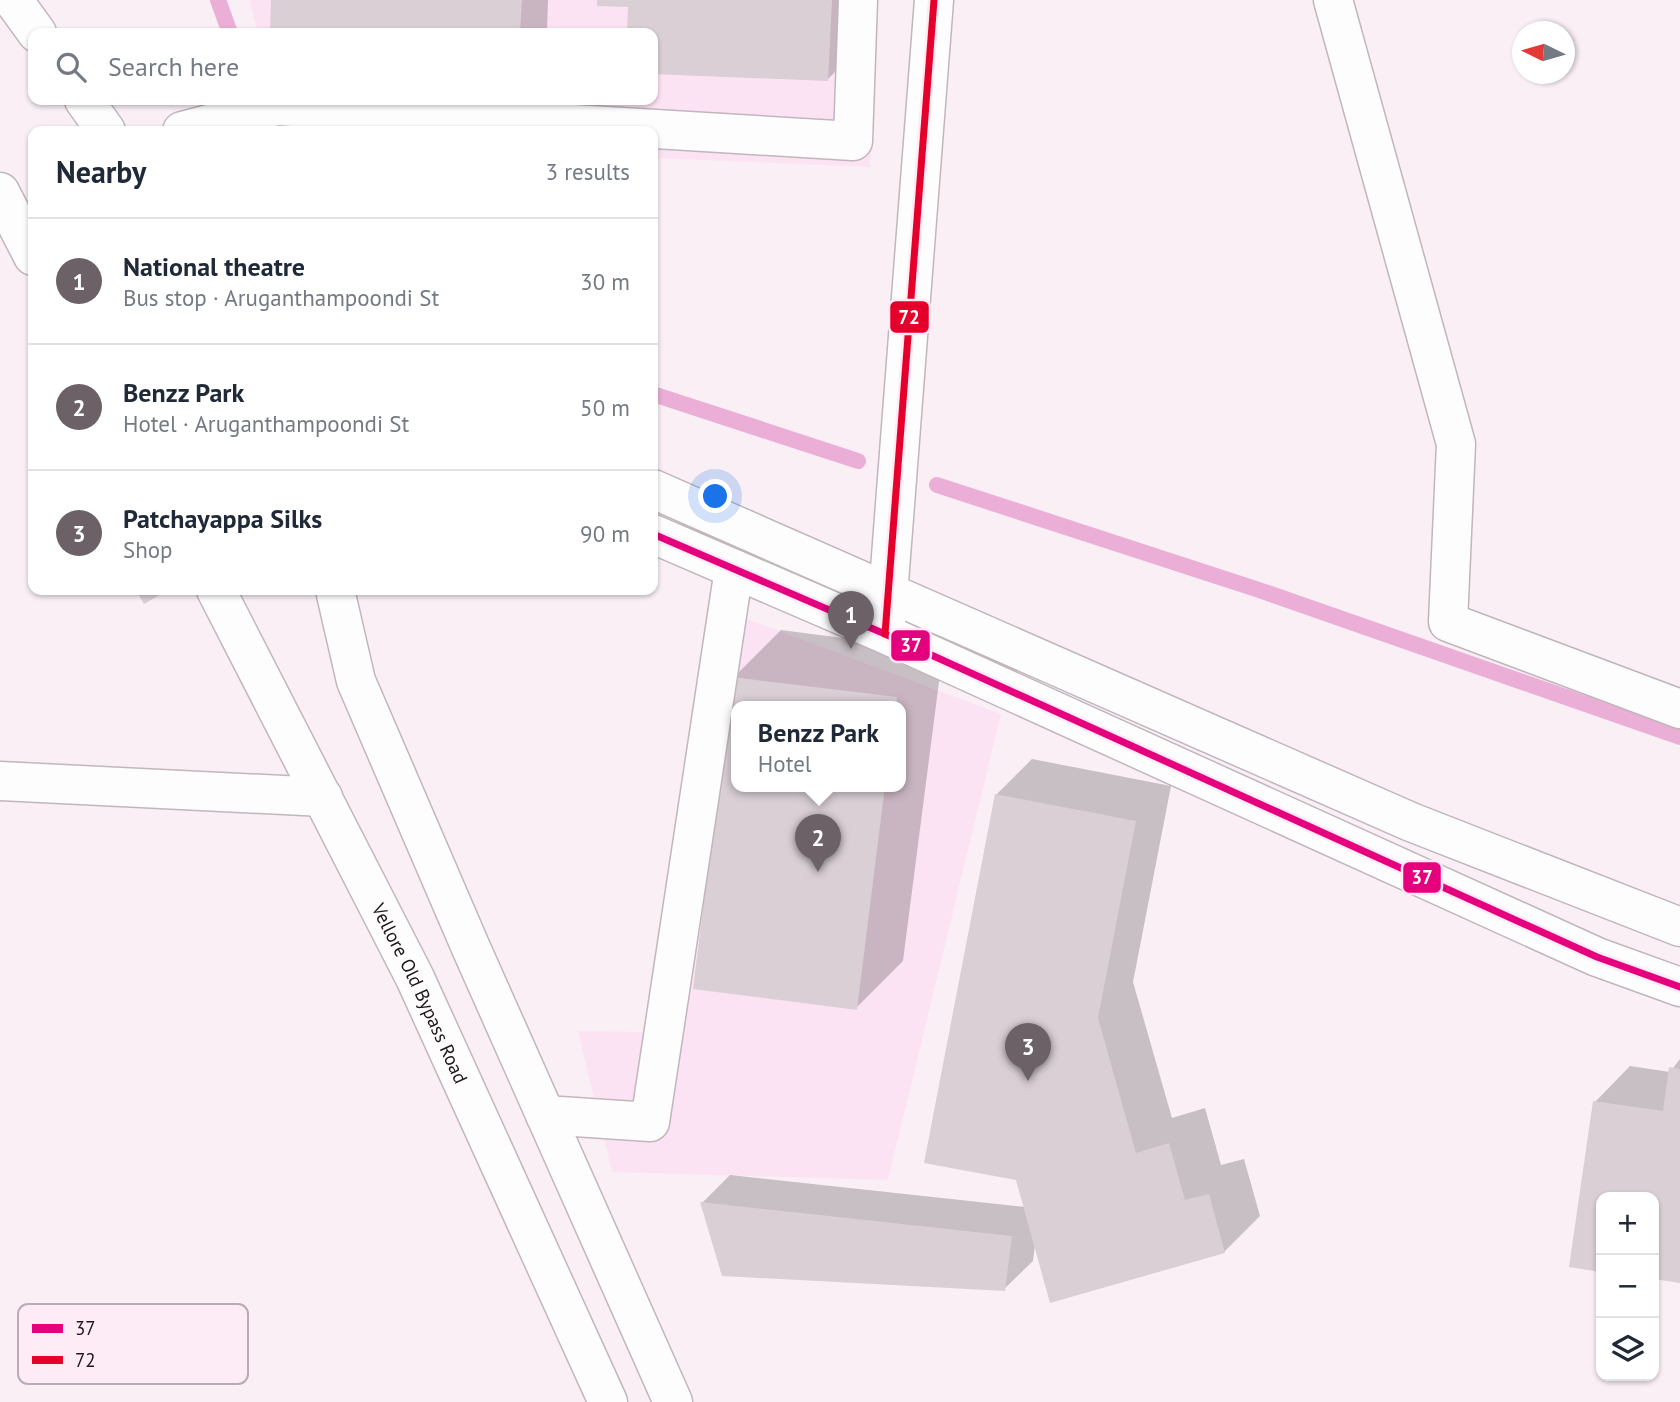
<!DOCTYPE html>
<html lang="en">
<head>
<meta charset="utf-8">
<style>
	:root { --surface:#fff; --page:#f6f6f7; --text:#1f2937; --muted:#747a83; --line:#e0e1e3; --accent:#6b6167 }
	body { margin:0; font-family:"PT Sans",sans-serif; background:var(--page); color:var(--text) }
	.controls { position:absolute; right:21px; bottom:21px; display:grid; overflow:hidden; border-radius:14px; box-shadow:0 2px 5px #0004 }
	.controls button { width:63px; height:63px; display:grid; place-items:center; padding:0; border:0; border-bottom:2px solid var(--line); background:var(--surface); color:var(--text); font:35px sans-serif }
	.compass { position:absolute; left:1512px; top:21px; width:63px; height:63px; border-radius:50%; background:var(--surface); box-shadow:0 2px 5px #0004; rotate:275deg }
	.you { position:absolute; left:716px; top:497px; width:24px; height:24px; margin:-18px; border:5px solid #fff; border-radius:50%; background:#1a73e8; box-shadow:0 0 0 10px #1a73e833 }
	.badge { display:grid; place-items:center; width:46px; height:46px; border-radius:50%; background:var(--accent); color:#fff; font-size:23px; font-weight:700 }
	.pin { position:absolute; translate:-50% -58px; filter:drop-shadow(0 2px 4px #0008) }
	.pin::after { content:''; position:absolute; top:37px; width:24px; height:21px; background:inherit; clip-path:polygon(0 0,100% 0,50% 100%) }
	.popup { position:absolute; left:731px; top:701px; width:175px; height:91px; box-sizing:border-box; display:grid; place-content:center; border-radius:14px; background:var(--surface); filter:drop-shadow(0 2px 5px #0005); font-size:23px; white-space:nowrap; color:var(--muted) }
	.popup b { font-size:26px; color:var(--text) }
	.popup::after { content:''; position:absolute; left:50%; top:100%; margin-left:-14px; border:14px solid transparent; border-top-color:var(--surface) }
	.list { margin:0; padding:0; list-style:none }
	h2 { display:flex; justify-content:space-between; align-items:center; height:91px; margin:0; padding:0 28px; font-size:30px }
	h2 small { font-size:23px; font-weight:400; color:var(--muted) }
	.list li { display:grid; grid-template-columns:46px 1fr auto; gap:21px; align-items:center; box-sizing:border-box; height:126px; padding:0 28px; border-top:2px solid var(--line) }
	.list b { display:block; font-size:26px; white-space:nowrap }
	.list p { margin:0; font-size:23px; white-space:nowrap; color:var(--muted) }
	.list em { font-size:23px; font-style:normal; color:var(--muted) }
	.icon { flex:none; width:38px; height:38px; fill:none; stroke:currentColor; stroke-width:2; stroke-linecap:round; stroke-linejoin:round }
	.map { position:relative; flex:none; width:1680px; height:1402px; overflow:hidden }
	.search { position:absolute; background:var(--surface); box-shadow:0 2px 5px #0004; left:28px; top:28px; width:630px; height:77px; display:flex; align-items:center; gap:18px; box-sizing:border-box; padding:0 24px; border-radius:14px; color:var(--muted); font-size:26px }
	.panel { position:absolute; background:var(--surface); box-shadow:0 2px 5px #0004; left:28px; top:126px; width:630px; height:469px; border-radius:14px }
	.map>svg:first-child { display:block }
</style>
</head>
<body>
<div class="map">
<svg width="1680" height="1402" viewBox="0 0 1680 1402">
	<rect width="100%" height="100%" fill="#f9eff5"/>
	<path fill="#fce3f3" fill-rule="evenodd" d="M250 0H877L870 167 653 158V131H301L278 100H653V33H257Z
		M715 607 1001 714 888 1180 612 1172 578 1031 647 1032ZM736 706H900V786H736Z"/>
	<path fill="#0003" fill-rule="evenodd" d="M273 0H548L547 33H271Z
		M599 0H858L856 51 828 79 653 72V33H629L630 5Z
		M781 630 943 651 903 961 856 1008 695 988 734 677ZM736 706H900V786H736Z
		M1032 759 1171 786 1133 982 1172 1118 1205 1108 1221 1165 1244 1159 1260 1216 1224 1252 1035 1244 1033 1261 1004 1289 702 1203 730 1175 1025 1207 996 795Z
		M1680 1059V1281L1654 1277V1197H1601V1270L1571 1266 1595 1102 1630 1066 1670 1072Z"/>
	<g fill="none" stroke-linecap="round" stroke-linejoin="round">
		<path stroke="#ebaed6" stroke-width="16" d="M218 0 230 33
			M653 394 858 461
			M937 485 1259 590 1680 737"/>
	</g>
	<path fill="#d9cfd5" d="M271 0H522L520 33H270Z
		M597 0H832L828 81 653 74V33H627L628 7 597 6Z
		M136 590H155L158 596 144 604Z
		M732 677 897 697 896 706H736V786H885L857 1010 693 989Z
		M995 794 1136 821 1098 1018 1136 1153 1169 1143 1185 1200 1209 1194 1225 1253 1050 1303 1016 1180 924 1163Z
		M1669 1067 1680 1069V1283L1654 1279V1197H1601V1272L1569 1267 1593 1101 1663 1111Z
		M700 1202 1012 1236 1005 1291 722 1276Z"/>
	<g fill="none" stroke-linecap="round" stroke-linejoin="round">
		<defs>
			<path id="minor" d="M1333 0 1456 444 1448 622 1680 709
				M182 131 277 106 853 141 858 0
				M885 634 934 0
				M0 781 323 797
				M545 1115 650 1122 734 569"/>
			<g id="major">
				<path id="s1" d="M216 590 415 978 608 1402"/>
				<path d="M335 590 356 681 471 948 673 1402"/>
			</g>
			<path id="highway" d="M13 0 37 33
				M84 100 106 131
				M0 192 33 256
				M653 489 1411 822 1680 927
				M653 534 885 634 1597 957 1680 987"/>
		</defs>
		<use href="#minor" stroke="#c0b6bc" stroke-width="41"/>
		<use href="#major" stroke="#c0b6bc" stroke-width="41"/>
		<use href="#highway" stroke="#c0b6bc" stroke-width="41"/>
		<use href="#minor" stroke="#fefdfe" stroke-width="38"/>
		<use href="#major" stroke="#fefdfe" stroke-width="38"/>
		<use href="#highway" stroke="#fefdfe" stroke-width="38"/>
		<defs>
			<path id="bus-1" d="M653 534 885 634 1597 957 1680 987"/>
			<path id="bus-2" d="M885 634 934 0"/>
		</defs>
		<use href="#bus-1" stroke="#fdebf6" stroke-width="12"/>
		<use href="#bus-2" stroke="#fdebf6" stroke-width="12"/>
		<use href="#bus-1" stroke="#e5007d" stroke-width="7"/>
		<use href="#bus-2" stroke="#e4002b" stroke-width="7"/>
	</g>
	<g text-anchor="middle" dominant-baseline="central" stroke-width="5" stroke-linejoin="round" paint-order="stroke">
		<g font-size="19" fill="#1f151b" stroke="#fdebf6">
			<text stroke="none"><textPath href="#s1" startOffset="452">Vellore Old Bypass Road</textPath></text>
		</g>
	</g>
	<rect x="18" y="1304" width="230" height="80" rx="10" fill="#fdebf6" stroke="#baabb4" stroke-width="2"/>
	<rect x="32" y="1324" width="31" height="9" fill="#e5007d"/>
	<rect x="32" y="1356" width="31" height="8" fill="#e4002b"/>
	<g font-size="19" fill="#1f151b">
		<text x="75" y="1335">37</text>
		<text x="75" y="1367">72</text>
	</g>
	<g stroke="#fdebf6" stroke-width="2.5">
		<rect x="889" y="300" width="41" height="34" rx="7" fill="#e4002b"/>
		<rect x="890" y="629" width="41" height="33" rx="7" fill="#e5007d"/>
		<rect x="1402" y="861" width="40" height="33" rx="7" fill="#e5007d"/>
	</g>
	<g font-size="19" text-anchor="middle" font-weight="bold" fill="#fff">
		<text x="909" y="324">72</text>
		<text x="911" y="652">37</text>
		<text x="1422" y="884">37</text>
	</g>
</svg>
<div class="controls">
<button>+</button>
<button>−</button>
<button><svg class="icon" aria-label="layers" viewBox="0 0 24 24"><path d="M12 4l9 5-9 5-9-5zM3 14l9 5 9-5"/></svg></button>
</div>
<svg class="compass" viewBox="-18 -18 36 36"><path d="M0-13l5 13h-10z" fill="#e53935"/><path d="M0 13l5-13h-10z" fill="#747a83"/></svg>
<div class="you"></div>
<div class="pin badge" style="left:851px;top:649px">1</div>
<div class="pin badge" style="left:818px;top:872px">2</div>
<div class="popup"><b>Benzz Park</b>Hotel</div>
<div class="pin badge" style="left:1028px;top:1081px">3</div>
<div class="search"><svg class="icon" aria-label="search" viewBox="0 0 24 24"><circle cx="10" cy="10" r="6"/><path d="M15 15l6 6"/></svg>Search here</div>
<section class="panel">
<h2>Nearby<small>3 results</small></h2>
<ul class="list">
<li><span class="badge">1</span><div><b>National theatre</b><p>Bus stop · Aruganthampoondi St</p></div><em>30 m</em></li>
<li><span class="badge">2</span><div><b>Benzz Park</b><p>Hotel · Aruganthampoondi St</p></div><em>50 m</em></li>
<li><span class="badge">3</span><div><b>Patchayappa Silks</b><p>Shop</p></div><em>90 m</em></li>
</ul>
</section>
</div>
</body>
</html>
